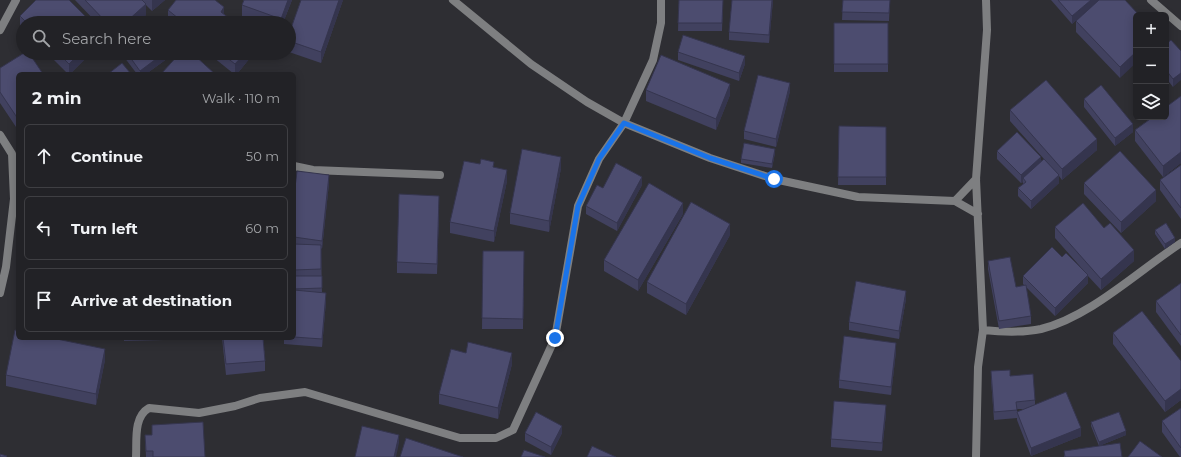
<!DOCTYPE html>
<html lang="en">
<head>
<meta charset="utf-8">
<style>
	:root { --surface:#222226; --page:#2e2f32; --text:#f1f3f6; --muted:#a2a4a7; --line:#3f3f43 }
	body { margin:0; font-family:Montserrat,sans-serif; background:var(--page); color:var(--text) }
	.controls { position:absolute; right:12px; top:12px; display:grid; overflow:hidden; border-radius:6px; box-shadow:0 2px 10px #0003 }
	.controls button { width:36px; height:36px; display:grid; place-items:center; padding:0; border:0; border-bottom:1px solid var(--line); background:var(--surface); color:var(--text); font:20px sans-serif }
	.stop { position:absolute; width:12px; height:12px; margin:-9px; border:3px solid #1a73e8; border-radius:50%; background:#fff }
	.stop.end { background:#1a73e8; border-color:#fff; box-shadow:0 1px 4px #0008 }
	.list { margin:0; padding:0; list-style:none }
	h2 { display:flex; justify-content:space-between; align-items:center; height:52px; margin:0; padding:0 16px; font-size:17px }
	h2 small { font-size:13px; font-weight:400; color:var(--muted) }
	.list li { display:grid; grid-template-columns:26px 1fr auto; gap:12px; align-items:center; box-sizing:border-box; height:64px; margin:0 8px 8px; padding:0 8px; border:1px solid var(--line); border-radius:6px }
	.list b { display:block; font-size:15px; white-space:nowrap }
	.list em { font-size:13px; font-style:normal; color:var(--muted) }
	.icon { flex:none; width:22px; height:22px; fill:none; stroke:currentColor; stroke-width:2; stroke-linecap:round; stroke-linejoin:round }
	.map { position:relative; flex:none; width:1181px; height:457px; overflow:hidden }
	.search { position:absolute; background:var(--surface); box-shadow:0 2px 10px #0003; left:16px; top:16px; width:280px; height:44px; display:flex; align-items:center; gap:10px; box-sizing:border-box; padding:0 14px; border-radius:22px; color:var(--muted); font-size:15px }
	.panel { position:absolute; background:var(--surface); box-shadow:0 2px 10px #0003; left:16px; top:72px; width:280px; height:268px; border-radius:6px }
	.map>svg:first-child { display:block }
</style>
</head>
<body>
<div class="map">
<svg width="1181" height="457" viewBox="0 0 1181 457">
	<rect width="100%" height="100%" fill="#2e2e33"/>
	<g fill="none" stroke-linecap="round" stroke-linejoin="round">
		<path stroke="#7e7f81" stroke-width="8" d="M453 0 531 64 587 102 624 123 710 158 774 179 858 197 955 201 978 214
			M1151 0 1181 26
			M0 30 16 0
			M0 135 12 154 14 199 6 267 0 293
			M294 166 313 170 440 175
			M955 201 976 179
			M983 330C1002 332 1022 333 1041 329 1090 317 1138 271 1181 243
			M136 457C137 441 133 417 149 408L199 413 235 406 260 398 305 392 460 438H496L513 430 555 338 578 206 599 159 624 123 653 60 661 23V0
			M976 457 978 367 983 330 976 179 987 30 986 0"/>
	</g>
	<path fill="#41415f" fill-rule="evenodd" d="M75 0H165L152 11 146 5V15L136 23H97Z
		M244 0H292L283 23H262L242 16V5Z
		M343 0 321 63 289 52V34Z
		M679 0H723L722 31H678Z
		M732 0H773L769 43 729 40V32Z
		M843 0H890L889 21 842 20Z
		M1051 0H1125L1120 78 1076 32V21L1082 15 1072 24Z
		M168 10 224 14 235 23H171L168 21Z
		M20 16 92 23H23V30L20 27Z
		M834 23H888V72H834Z
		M1166 44 1181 51 1173 87 1166 78Z
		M678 52 745 64 739 81 678 60Z
		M47 53H91L70 74H68Z
		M121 53H175L146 74H137Z
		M208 53H254L237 74H234Z
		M0 68 18 74V130L0 103Z
		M646 90 730 95 716 130 646 101Z
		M790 91 776 147 744 139V131Z
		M1181 96V163L1163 177 1135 141V130Z
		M1084 99 1133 132 1115 146 1084 107Z
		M1010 110 1097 150 1062 180 1059 176V183L1031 209 1018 196V188L1023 185V182L1021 183 997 159V151L1041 161 1044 159 1010 121Z
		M839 126 886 127V185H838Z
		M775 153 772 168 741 163V159Z
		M1181 165V219L1160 190V180Z
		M494 167 507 181 494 242 450 233V222Z
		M561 168 549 232 510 224V213Z
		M329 183 322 249 321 248 322 293 326 301 322 347 284 344V338H294V196Z
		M1084 183 1156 201 1121 233 1084 194Z
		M642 185 617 231 586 214V206Z
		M439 207 437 274 397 273V262Z
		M683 214 638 291 604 271V260Z
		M1055 227 1134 261 1101 290 1088 276V283L1055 316 1026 287 1031 316V324L999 329 988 269V261L1016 287 1025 286 1023 284V276L1062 257 1085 272 1055 238Z
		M1155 230 1175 242 1165 249 1155 234Z
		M730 235 686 315 647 293V282Z
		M483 251H524L523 329H482Z
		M1181 283V346L1156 312V301Z
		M906 299 899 339 849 330V322Z
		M1113 333 1181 361V400L1165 412 1113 344Z
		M124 338H164V340L124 341Z
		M222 338H263L265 361V371L226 375Z
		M896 351 891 395 839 388V380Z
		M105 360 96 405 6 386V375Z
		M512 364 498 419 439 404V394Z
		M991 371 1010 376 1035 400V405L1081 436 1031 456 1017 420V418L994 420 991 379ZM1017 409H1024L1017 412Z
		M1181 408V457H1180L1162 432V421Z
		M886 413 882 451 831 447V439Z
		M1091 422 1126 435 1099 446 1122 457H1064V451L1099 446 1091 426Z
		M152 425 205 457H146L145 435H152Z
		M525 433H562L551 455 525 441Z"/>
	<path fill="#35354e" d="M152 0H165L152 11Z
		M288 0H292L283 23H281V19Z
		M339 0H343L321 63V52Z
		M772 0H773L769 43V35Z
		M1091 0H1100L1072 24V16Z
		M146 4V15L136 23H125Z
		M224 7V18L221 12Z
		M1136 52V63L1120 78V67Z
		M80 53H91L70 74H69V64Z
		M164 53H175L146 74H140V71Z
		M245 53H254L237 74H235V64Z
		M745 56V64L739 81V73Z
		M1181 73V80L1173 87V79Z
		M790 83V91L776 147V139Z
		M730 84V95L716 130V119Z
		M1133 124V132L1115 146V138Z
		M1097 139V150L1062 180V169Z
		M775 149V153L772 168V164Z
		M1181 152V163L1163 177V166Z
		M561 157V168L549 232V221Z
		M1041 157V165L1023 178V182L1021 183V175Z
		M507 170V181L494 242V231Z
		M329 175V183L322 249V241Z
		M1059 175V183L1031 209V201Z
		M642 177V185L617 231V223Z
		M1156 190V201L1121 233V222Z
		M439 196V207L437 274V264Z
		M683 203V214L638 291V280Z
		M730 224V235L686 315V304Z
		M1175 238V242L1165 249V244Z
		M1134 250V261L1101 290V279Z
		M1088 275V283L1055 316V308Z
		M906 291V299L899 339V331Z
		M326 293V301L322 347V339Z
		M896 343V351L891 395V387Z
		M105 349V360L96 405V394Z
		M512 353V364L498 419V408Z
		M1181 389V400L1165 412V401Z
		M886 405V413L882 451V443Z
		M562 426V433L551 455V447Z
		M1081 428V436L1031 456V448Z
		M1126 431V435L1099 446V442Z
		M399 435V443L396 457H394Z"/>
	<path fill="#4c4c6f" stroke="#35354e" d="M36 0H69L92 23H27L20 16Z
		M85 0H142L146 4 125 23H107Z
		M176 0H215L224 7 221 12 235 23H184L168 10Z
		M244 0H288L281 19 242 5Z
		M301 0H339L321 52 289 41V34Z
		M679 0H723L722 23H678Z
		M732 0H772L769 35 729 32Z
		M843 0H890L889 13 842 12Z
		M1058 0H1091L1072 16Z
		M1099 0H1125L1139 15H1136V52L1120 67 1076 21Z
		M156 17 161 23H148Z
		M834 23H888V64H834Z
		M683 35 745 56 739 73 678 52Z
		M1171 40 1181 51V73L1173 79 1166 70V44Z
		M24 53H29L43 74H18V119L0 92V68Z
		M58 53H80L69 64Z
		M127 53H164L140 71Z
		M180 53H192L215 74H161Z
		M221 53H245L235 64Z
		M661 55 730 84 716 119 646 90Z
		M122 63 131 74H108Z
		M758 75 790 83 776 139 744 131Z
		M1046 80 1097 139 1062 169 1010 110Z
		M1101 85 1133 124 1115 138 1084 99Z
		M1181 96V152L1163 166 1135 130 1153 117H1166V107Z
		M839 126 886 127V177H838Z
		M1017 132 1041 157 1021 175 997 151Z
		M744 143 775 149 772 164 741 159Z
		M522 149 561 157 549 221 510 213Z
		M1120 151 1156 190 1121 222 1084 183Z
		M481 159 494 162 493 167 507 170 494 231 450 222 464 161 480 164Z
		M1044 159 1059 175 1031 201 1018 188 1026 182 1023 178Z
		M616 163 642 177 617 223 586 206 597 185 603 188Z
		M1181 165V208L1160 180Z
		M297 171 329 175 322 241 294 237V196Z
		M649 183 683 203 638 280 604 260Z
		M399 194 439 196 437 264 397 262Z
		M691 202 730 224 686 304 647 282Z
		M1083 203 1104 228 1110 223 1134 250 1101 279 1055 227Z
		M1166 223 1175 238 1165 244 1155 230Z
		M294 244 321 245V269L294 270Z
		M1052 247 1062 257 1066 253 1088 275 1055 308 1023 276Z
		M483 251H524L523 319 482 318Z
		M1010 257 1016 287 1026 285 1031 316 999 321 988 261Z
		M294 276H322V288L294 289Z
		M856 281 906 291 899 331 849 322Z
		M1181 283V335L1156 301Z
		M294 290 326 293 322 339 294 337Z
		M1142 311 1181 361V389L1165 401 1113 333Z
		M15 330 18 331V338H52L105 349 96 394 6 375Z
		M844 336 896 343 891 387 839 380Z
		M223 338H263L265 361 226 364Z
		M468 342 512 353 498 408 439 394 451 349 466 353Z
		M1010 370V376L1033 374 1035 400 1016 402 1017 410 994 412 991 371Z
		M1066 392 1081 428 1031 448 1017 412Z
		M834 401 886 405 882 443 831 439Z
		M1181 408V448L1162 421Z
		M536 412 562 426 551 447 525 433Z
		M1119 412 1126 431 1099 442 1091 422Z
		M203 422 205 457H153V451H146L145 435H152V425Z
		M362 426 399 435 394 457H355Z
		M406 438 463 457H400Z
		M1140 441 1162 457H1128Z
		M1120 443 1122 457H1065L1064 451Z
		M592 446 616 457H587Z
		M524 450 545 457H521Z
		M0 454 7 456 6 457H0Z"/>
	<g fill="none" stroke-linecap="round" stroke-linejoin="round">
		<path stroke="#1a73e8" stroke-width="5" d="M555 338 578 206 599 159 624 123 710 158 774 179"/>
	</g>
</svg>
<div class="controls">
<button>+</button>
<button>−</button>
<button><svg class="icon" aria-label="layers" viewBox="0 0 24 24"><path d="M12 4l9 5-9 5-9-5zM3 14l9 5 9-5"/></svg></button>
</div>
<div class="stop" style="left:774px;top:179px"></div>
<div class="stop end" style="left:555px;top:338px"></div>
<div class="search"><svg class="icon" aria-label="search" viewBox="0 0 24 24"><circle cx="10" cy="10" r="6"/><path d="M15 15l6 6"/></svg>Search here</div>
<section class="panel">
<h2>2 min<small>Walk · 110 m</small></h2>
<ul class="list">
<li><svg class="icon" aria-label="ahead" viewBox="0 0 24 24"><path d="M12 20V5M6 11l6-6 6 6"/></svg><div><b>Continue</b></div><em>50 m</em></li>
<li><svg class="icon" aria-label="left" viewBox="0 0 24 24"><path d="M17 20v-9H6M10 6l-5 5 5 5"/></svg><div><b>Turn left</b></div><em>60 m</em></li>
<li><svg class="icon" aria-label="arrive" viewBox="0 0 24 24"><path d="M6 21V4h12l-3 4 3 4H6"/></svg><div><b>Arrive at destination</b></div></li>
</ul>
</section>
</div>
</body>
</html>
